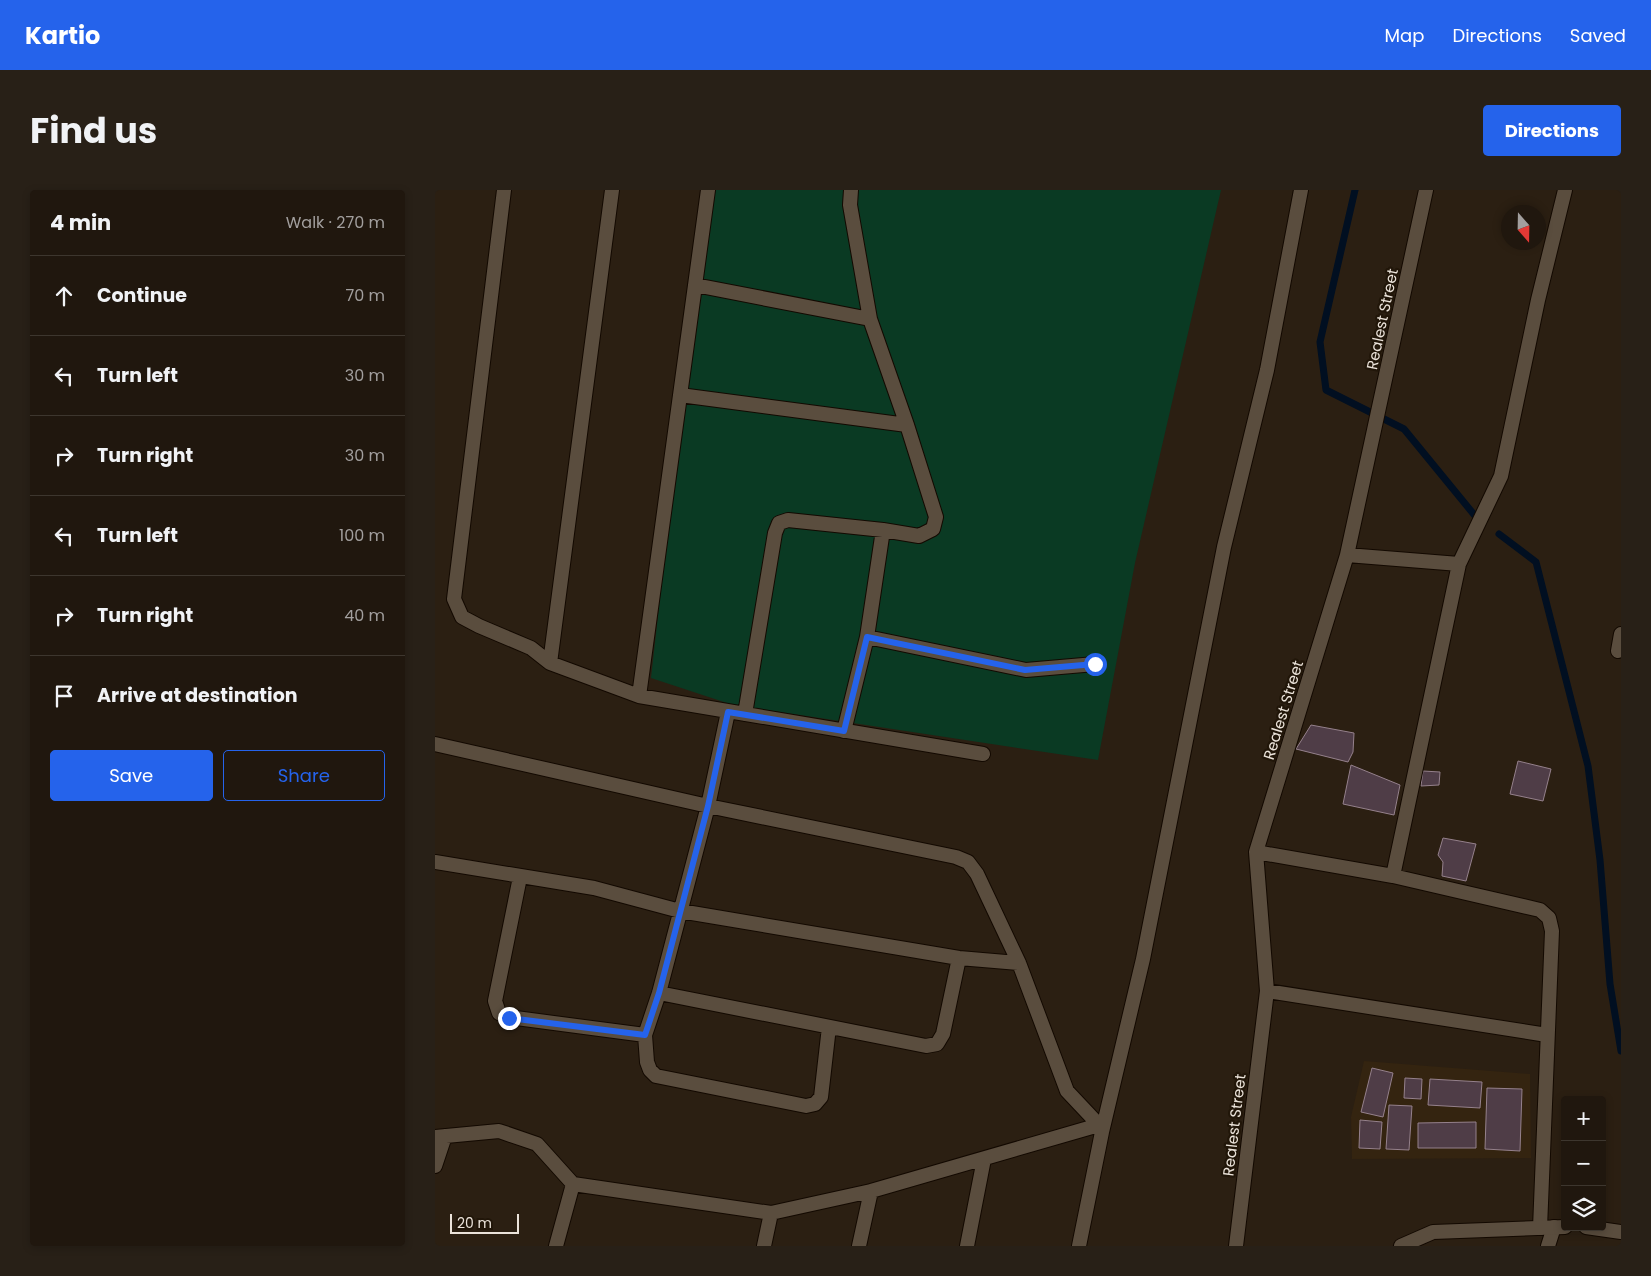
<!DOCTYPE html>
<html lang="en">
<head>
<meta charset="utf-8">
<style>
	:root { --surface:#20170e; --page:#282017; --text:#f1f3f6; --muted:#a29f9e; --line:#3d362e; --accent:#2563eb }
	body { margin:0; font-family:Poppins,sans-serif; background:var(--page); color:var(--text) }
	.controls { position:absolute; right:15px; bottom:15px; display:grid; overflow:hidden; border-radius:5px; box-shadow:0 2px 8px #0003 }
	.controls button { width:45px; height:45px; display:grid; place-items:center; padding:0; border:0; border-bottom:1px solid var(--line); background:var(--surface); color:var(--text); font:25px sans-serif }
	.compass { position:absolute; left:1066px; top:15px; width:45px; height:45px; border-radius:50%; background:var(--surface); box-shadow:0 2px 8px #0003; rotate:160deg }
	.scale { position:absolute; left:15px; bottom:12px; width:69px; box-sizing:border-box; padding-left:5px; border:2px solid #ebe3da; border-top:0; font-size:14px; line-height:18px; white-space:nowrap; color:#ebe3da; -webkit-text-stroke:4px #211609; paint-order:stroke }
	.stop { position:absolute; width:15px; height:15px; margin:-11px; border:4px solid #2563eb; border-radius:50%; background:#fff }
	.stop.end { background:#2563eb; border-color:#fff; box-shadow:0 1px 5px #0008 }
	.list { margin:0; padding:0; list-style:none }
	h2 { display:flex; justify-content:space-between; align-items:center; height:65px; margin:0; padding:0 20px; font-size:21px }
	h2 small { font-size:16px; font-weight:400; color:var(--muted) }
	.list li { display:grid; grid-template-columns:32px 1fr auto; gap:15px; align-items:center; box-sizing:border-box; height:80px; padding:0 20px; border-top:1px solid var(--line) }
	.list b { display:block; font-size:19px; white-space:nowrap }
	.list em { font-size:16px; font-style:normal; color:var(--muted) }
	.actions { display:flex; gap:10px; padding:15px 20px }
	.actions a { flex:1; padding:11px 0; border:1px solid var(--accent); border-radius:5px; text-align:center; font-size:18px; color:var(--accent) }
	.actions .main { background:var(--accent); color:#fff }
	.icon { flex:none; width:28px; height:28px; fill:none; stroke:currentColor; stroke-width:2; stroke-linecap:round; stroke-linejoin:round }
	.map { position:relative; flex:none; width:1186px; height:1056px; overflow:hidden; border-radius:5px }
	header { display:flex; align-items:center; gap:30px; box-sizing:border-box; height:70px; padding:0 25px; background:var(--accent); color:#fff }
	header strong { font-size:24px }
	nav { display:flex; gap:28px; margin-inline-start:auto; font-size:18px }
	.intro { display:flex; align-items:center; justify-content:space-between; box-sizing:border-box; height:120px; padding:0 30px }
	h1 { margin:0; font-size:35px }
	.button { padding:12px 22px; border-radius:5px; background:var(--accent); color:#fff; font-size:18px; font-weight:700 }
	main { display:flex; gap:30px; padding:0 30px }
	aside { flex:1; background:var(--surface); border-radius:5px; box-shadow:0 2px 8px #0003 }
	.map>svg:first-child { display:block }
</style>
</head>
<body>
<header>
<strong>Kartio</strong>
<nav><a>Map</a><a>Directions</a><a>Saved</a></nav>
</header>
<div class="intro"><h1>Find us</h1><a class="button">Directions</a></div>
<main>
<aside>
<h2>4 min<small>Walk · 270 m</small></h2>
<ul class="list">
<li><svg class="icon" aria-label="ahead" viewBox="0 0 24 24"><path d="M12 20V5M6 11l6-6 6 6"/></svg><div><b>Continue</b></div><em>70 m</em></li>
<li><svg class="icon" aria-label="left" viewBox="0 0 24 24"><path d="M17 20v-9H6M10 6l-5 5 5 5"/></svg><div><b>Turn left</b></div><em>30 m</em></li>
<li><svg class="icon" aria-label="right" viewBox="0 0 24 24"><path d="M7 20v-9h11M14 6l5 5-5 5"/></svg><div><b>Turn right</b></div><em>30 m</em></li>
<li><svg class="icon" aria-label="left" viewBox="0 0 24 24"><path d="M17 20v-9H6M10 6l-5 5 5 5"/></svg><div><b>Turn left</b></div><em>100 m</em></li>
<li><svg class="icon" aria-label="right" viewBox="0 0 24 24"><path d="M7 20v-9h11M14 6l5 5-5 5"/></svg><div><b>Turn right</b></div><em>40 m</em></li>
<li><svg class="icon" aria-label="arrive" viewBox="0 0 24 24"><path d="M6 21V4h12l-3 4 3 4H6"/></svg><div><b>Arrive at destination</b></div></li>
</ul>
<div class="actions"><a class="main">Save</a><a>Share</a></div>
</aside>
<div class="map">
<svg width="1186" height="1056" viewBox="0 0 1186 1056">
	<rect width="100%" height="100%" fill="#2b1f12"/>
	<path fill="#342410" d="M929 871 1095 884 1096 968 917 969 916 927Z"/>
	<path fill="#0a3a23" d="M277 0H786L700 373 663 570 298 515 216 488 260 95Z"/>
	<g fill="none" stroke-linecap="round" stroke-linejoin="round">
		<path stroke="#010f21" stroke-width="7" d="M920 0 885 152 891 200 969 239 1041 327
			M1064 344 1101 372 1153 576 1165 670 1175 794 1186 861"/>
	</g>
	<path fill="#4f3d47" stroke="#95818c" d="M876 535 919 543 918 562 913 572 861 559Z
		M1083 571 1116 579 1108 611 1075 604Z
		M916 575 965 595 959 625 908 614Z
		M988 581 1005 582 1004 595 986 596Z
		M1008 648 1041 654 1031 691 1007 686 1008 672 1003 665Z
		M937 878 958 883 948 927 926 922Z
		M970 888 987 889 986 909 969 908Z
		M995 889 1047 892 1045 918 993 915Z
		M1052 898 1087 899 1085 961 1050 959Z
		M954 915 977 916 974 960 951 959Z
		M925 930 947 932 945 959 924 958Z
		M1041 932V958H983V933Z"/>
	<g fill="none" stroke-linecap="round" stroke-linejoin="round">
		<defs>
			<path id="minor" d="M69 0 19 409 27 427 44 436 96 458 115 473 204 506 548 564
				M260 95 435 129
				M245 205 472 235
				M912 365 1024 374
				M432 447 591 480 660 474
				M1183 461 1186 444
				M115 473 177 0
				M204 506 273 0
				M293 522 273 616 224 803 210 845 212 872 215 880 221 886 371 916 380 914 386 907 394 837
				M310 524 340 343 344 333 353 330 448 340 484 346 498 339 501 327 472 235 435 129 415 15 416 0
				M409 541 432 447 448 340
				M0 554 273 616 521 667 533 672 542 684 584 773 632 901 664 935 667 942
				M821 662 958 686 1105 720 1114 728 1117 741 1105 1038
				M0 672 159 698 245 721 524 768 584 773
				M958 686 1024 374 1066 286 1103 110 1130 0
				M85 687 60 811 64 823 73 827 210 845
				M832 801 1112 845
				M224 803 491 856 502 854 508 844 524 768
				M0 947 64 941 102 954 138 994 336 1023 436 1001 664 935
				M0 976 10 946
				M121 1056 138 994
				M329 1056 336 1023
				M424 1056 436 1001
				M532 1056 549 969
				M644 1056 667 942 708 769 789 357 832 180 866 0
				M801 1056 832 801 821 662 912 365 991 0
				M1113 1056 1119 1037"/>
			<path id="tertiary" d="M1151 1037 1186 1042
				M966 1056 998 1042 1130 1037"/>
		</defs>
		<use href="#minor" stroke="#130901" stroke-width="16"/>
		<use href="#tertiary" stroke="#130901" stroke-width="16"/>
		<use href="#minor" stroke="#5a4d3e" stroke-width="14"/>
		<use href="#tertiary" stroke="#5a4d3e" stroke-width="14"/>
	</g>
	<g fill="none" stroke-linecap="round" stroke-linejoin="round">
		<path stroke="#2563eb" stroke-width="6" d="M74 828 210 845 224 803 273 616 293 522 409 541 432 447 590 480 660 474"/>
	</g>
	<g text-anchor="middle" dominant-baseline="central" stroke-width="4.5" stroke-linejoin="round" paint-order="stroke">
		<g font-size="15" fill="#ebe3da" stroke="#211609">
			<text transform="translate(947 129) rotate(-78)">Realest Street</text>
			<text transform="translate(848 520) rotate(-73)">Realest Street</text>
			<text transform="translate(799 935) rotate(-83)">Realest Street</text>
		</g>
	</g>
</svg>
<div class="controls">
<button>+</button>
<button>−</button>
<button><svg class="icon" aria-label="layers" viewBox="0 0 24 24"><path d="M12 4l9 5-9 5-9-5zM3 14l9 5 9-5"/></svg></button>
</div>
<svg class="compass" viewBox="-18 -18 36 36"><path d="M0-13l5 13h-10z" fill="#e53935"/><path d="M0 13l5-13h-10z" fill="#a29f9e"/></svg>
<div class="scale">20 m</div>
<div class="stop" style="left:660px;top:474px"></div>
<div class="stop end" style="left:74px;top:828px"></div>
</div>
</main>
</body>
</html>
